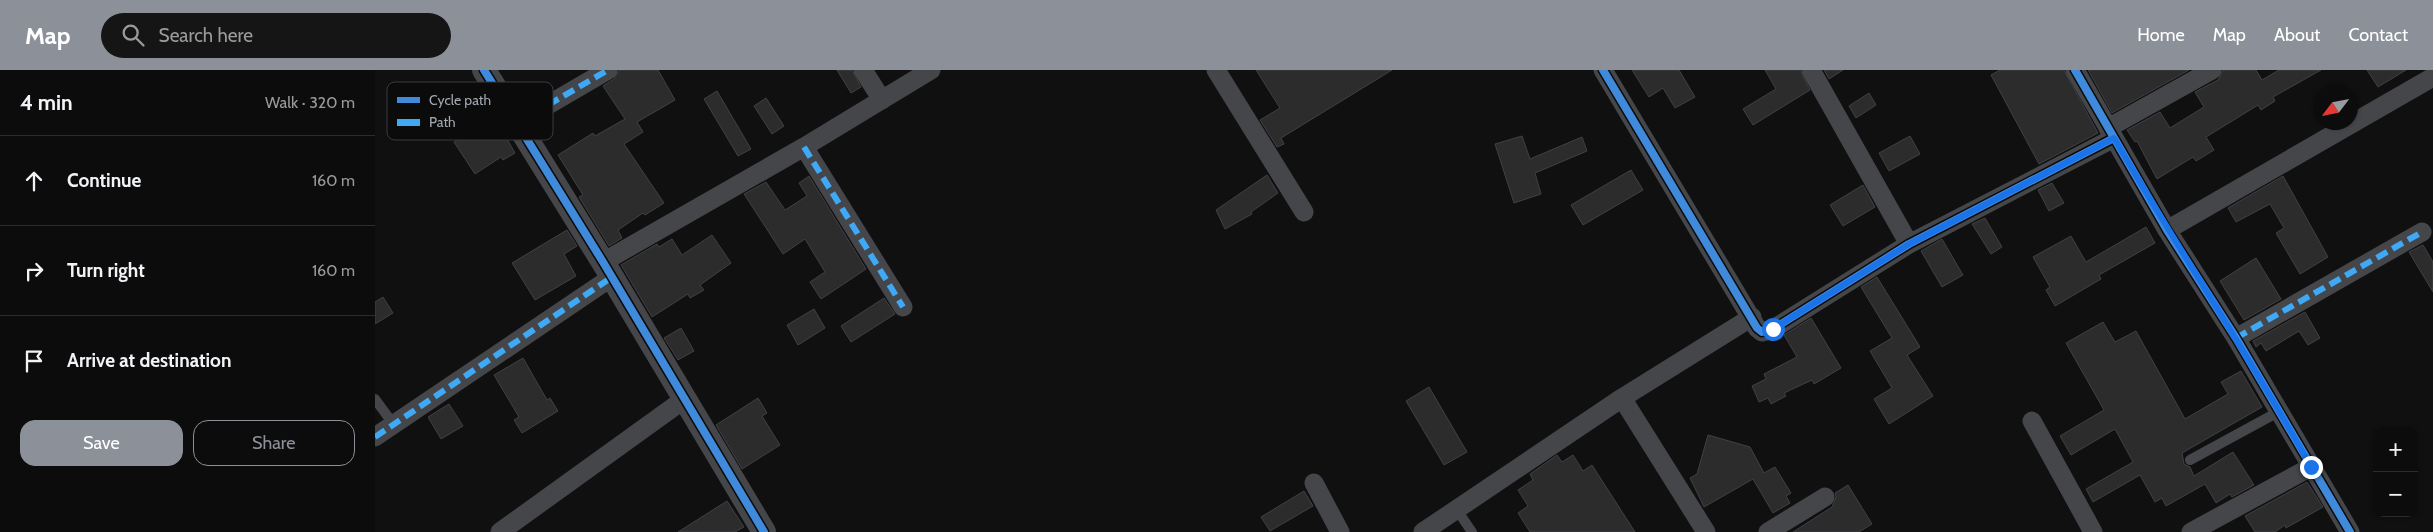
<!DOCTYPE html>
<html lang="en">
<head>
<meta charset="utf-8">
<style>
	:root { --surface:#0c0c0d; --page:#151516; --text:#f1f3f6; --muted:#9a9b9d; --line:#2c2c2e; --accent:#8c9099 }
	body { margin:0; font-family:Cabin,sans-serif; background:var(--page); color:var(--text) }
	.controls { position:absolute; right:15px; bottom:15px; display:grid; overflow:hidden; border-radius:10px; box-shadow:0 1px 4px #0004 }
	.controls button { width:45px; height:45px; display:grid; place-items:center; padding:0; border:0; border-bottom:1px solid var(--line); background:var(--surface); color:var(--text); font:25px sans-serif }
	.compass { position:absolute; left:1938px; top:15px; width:45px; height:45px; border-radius:50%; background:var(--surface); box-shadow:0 1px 4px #0004; rotate:238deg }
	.stop { position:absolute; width:15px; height:15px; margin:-11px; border:4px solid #1a73e8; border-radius:50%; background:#fff }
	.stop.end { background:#1a73e8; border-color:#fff; box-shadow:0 1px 5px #0008 }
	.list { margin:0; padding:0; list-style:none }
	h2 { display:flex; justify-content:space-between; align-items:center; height:65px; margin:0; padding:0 20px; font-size:21px }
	h2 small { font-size:16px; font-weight:400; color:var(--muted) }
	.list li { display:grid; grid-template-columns:32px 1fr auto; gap:15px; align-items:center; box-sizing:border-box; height:90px; padding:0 20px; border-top:1px solid var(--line) }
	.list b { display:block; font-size:19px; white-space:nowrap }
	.list em { font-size:16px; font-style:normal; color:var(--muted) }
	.actions { display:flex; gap:10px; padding:15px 20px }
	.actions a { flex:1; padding:11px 0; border:1px solid var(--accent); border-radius:15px; text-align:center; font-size:18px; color:var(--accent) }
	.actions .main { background:var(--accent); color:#fff }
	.icon { flex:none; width:28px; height:28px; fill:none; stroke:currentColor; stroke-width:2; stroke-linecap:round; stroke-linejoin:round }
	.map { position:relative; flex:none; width:2058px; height:462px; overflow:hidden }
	header { display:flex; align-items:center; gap:30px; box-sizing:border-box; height:70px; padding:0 25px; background:var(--accent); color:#fff }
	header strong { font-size:24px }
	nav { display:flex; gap:28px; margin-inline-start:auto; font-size:18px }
	.search { width:350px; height:45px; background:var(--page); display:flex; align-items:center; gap:12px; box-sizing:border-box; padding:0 18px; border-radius:28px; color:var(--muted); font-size:19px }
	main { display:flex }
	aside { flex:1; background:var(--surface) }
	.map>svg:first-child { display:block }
</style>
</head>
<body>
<header>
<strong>Map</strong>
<div class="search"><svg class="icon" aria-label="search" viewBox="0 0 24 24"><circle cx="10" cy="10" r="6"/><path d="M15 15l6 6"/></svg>Search here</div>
<nav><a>Home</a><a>Map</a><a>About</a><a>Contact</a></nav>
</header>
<main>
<aside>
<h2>4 min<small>Walk · 320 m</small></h2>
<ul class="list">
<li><svg class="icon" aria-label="ahead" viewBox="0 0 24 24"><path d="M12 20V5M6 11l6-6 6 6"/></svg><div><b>Continue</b></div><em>160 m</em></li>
<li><svg class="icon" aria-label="right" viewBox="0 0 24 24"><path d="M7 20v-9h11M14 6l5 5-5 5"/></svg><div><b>Turn right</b></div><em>160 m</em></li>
<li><svg class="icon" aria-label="arrive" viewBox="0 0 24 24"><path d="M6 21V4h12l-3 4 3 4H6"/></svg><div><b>Arrive at destination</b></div></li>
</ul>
<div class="actions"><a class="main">Save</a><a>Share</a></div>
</aside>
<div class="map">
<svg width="2058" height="462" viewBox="0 0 2058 462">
	<rect width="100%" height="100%" fill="#101011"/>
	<path fill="#2c2c2d" stroke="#404144" d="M244 0H283L300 30 262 52 268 62 249 74 289 133 270 145 268 143 243 160 247 168 234 176 204 127 208 125 183 85 218 63 220 66 250 49 228 16 239 9Z
		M462 0H477L486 17 476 23Z
		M881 0H1017L906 68 909 74 902 77 885 50 905 38Z
		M1257 0H1304L1320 27 1300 38 1288 18 1274 27Z
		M1390 0H1425L1435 20 1378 55 1368 39 1401 19Z
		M1449 0H1468L1454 9Z
		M1625 0H1689L1723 63 1664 94 1616 5Z
		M1713 0H1814L1737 43Z
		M1848 0H1881L1887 10 1904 0H1946L1898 27 1900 31 1886 40 1883 35 1831 67 1839 80 1821 91 1818 87 1782 109 1762 71 1760 72 1752 60 1785 42 1795 58 1829 37 1820 22 1843 10Z
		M1992 0H2031L2003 17Z
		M342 21 376 79 363 86 329 29Z
		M1494 23 1501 35 1481 48 1474 36Z
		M391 28 409 56 397 64 379 36Z
		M119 46 140 83 128 90 126 87 100 104 79 72Z
		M1147 66 1155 89 1207 67 1212 81 1160 103 1166 124 1139 133 1120 74Z
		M1535 66 1545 84 1514 101 1504 83Z
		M1256 100 1268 120 1208 155 1196 135Z
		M892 105 903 123 876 142 877 144 850 159 841 140Z
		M434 106 491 199 446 229 435 212 450 202 430 169 408 184 369 124 391 112 410 140 432 126 424 113Z
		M1908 106 1953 187 1925 204 1901 163 1909 158 1895 134 1861 152 1853 138Z
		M1677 113 1689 133 1674 141 1663 120Z
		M1488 115 1500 137 1468 156 1455 135Z
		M1610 148 1627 177 1616 184 1597 154Z
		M1771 157 1780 173 1724 205 1726 209 1680 236 1671 220 1675 217 1658 187 1696 166 1711 192Z
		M192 160 202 176 189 184 201 206 160 230 137 193Z
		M337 165 356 193 325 215 329 220 315 228 313 224 277 247 246 195 282 174 284 177 297 169 307 185Z
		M1567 169 1588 205 1567 217 1546 181Z
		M2048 175 2058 192V222L2034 182Z
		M1881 188 1906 229 1869 250 1845 211Z
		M1502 207 1545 277 1532 285 1558 326 1514 354 1499 329 1517 318 1495 281 1517 268 1486 217Z
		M8 227 18 243 0 254V232Z
		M509 228 520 244 476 272 466 256Z
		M439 239 450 258 423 275 412 255Z
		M1930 242 1945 268 1933 275 1924 261 1891 281 1886 273 1881 277 1878 271Z
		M1436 248 1466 298 1439 314 1437 310 1409 323 1411 326 1396 334 1393 328 1384 332 1377 316 1391 309 1389 304 1422 287 1409 265Z
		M1728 252 1740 272 1761 261 1810 349 1853 324 1846 312 1866 301 1887 337 1807 383 1809 394 1815 397 1819 406 1858 382 1879 415 1857 427 1855 424 1841 433 1830 414 1791 436 1787 428 1780 432 1765 405 1718 432 1711 419 1758 392 1740 359 1696 385 1685 366 1729 340 1691 273Z
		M306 258 319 281 303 290 289 268Z
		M148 288 172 330 175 328 183 341 147 363 139 350 144 347 119 305Z
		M1054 317 1092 382 1069 395 1031 331Z
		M383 328 392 343 387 346 405 375 367 399 341 355Z
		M74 334 88 356 66 369 53 347Z
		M1333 365 1375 377 1389 403 1400 397 1416 423 1411 426 1415 433 1398 443 1378 409 1329 437 1315 408 1322 404Z
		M1182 385 1187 392 1198 385 1208 401 1217 395 1260 462H1155L1143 443 1153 436 1143 420 1158 410 1155 404Z
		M1932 412 1948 437 1911 458 1910 455 1900 462H1880L1870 446Z
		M1473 415 1497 454 1484 462H1418L1457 437 1461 427 1460 423Z
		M929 421 938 436 895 461 886 447Z
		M352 431 369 457 360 462H303Z"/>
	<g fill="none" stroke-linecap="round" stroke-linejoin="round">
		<path stroke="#454649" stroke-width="10" d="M0 329 19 355
			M1815 390 1905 341
			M1082 440 1097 462"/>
		<path stroke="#454649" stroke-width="19" d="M488 0 507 30
			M841 0 929 142
			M1228 0 1382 258 1387 262 1398 259 1534 174 1739 68
			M1436 0 1534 174
			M1700 0 1792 160 1861 268 1975 462
			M142 53 233 0
			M1733 58 1837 0
			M429 77 528 237
			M1792 160 2058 7
			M228 192 429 77 556 0
			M1861 268 2047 162
			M1247 328 1331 462
			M1657 351 1718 462
			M0 367 237 207
			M939 413 965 462
			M125 462 311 328
			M1048 462 1247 328 1377 247
			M1393 462 1450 427
			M1816 462 1936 397"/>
		<path stroke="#454649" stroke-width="24" d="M109 0 228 192 389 462"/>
		<path stroke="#3fa9f5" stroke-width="6" stroke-dasharray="12 6" stroke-linecap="butt" d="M142 53 233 0
			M429 77 528 237
			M1861 268 2047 162
			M0 367 237 207"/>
		<defs>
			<path id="cycleway" d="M109 0 228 192 389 462
				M1228 0 1382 258 1387 262 1398 259 1534 174 1739 68
				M1700 0 1792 160 1861 268 1975 462"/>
		</defs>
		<use href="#cycleway" stroke="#0b0b0c" stroke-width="11"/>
		<use href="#cycleway" stroke="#408adc" stroke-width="8"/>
	</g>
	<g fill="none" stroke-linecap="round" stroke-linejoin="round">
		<path stroke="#1a73e8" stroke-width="6" d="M1398 259 1534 174 1739 68C1803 179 1874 285 1936 397"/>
	</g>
	<rect x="12" y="12" width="166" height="58" rx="8" fill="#0b0b0c" stroke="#383a3d" stroke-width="1"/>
	<rect x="22" y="27" width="23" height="6" fill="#408adc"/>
	<rect x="22" y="49" width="23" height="7" fill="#3fa9f5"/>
	<g font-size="14" fill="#a2a8b0">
		<text x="54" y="35">Cycle path</text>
		<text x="54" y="57">Path</text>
	</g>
</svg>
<div class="controls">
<button>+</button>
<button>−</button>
</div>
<svg class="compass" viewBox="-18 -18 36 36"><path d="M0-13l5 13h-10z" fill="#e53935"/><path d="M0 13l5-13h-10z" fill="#9a9b9d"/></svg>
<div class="stop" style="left:1398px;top:259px"></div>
<div class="stop end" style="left:1936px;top:397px"></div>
</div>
</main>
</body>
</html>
